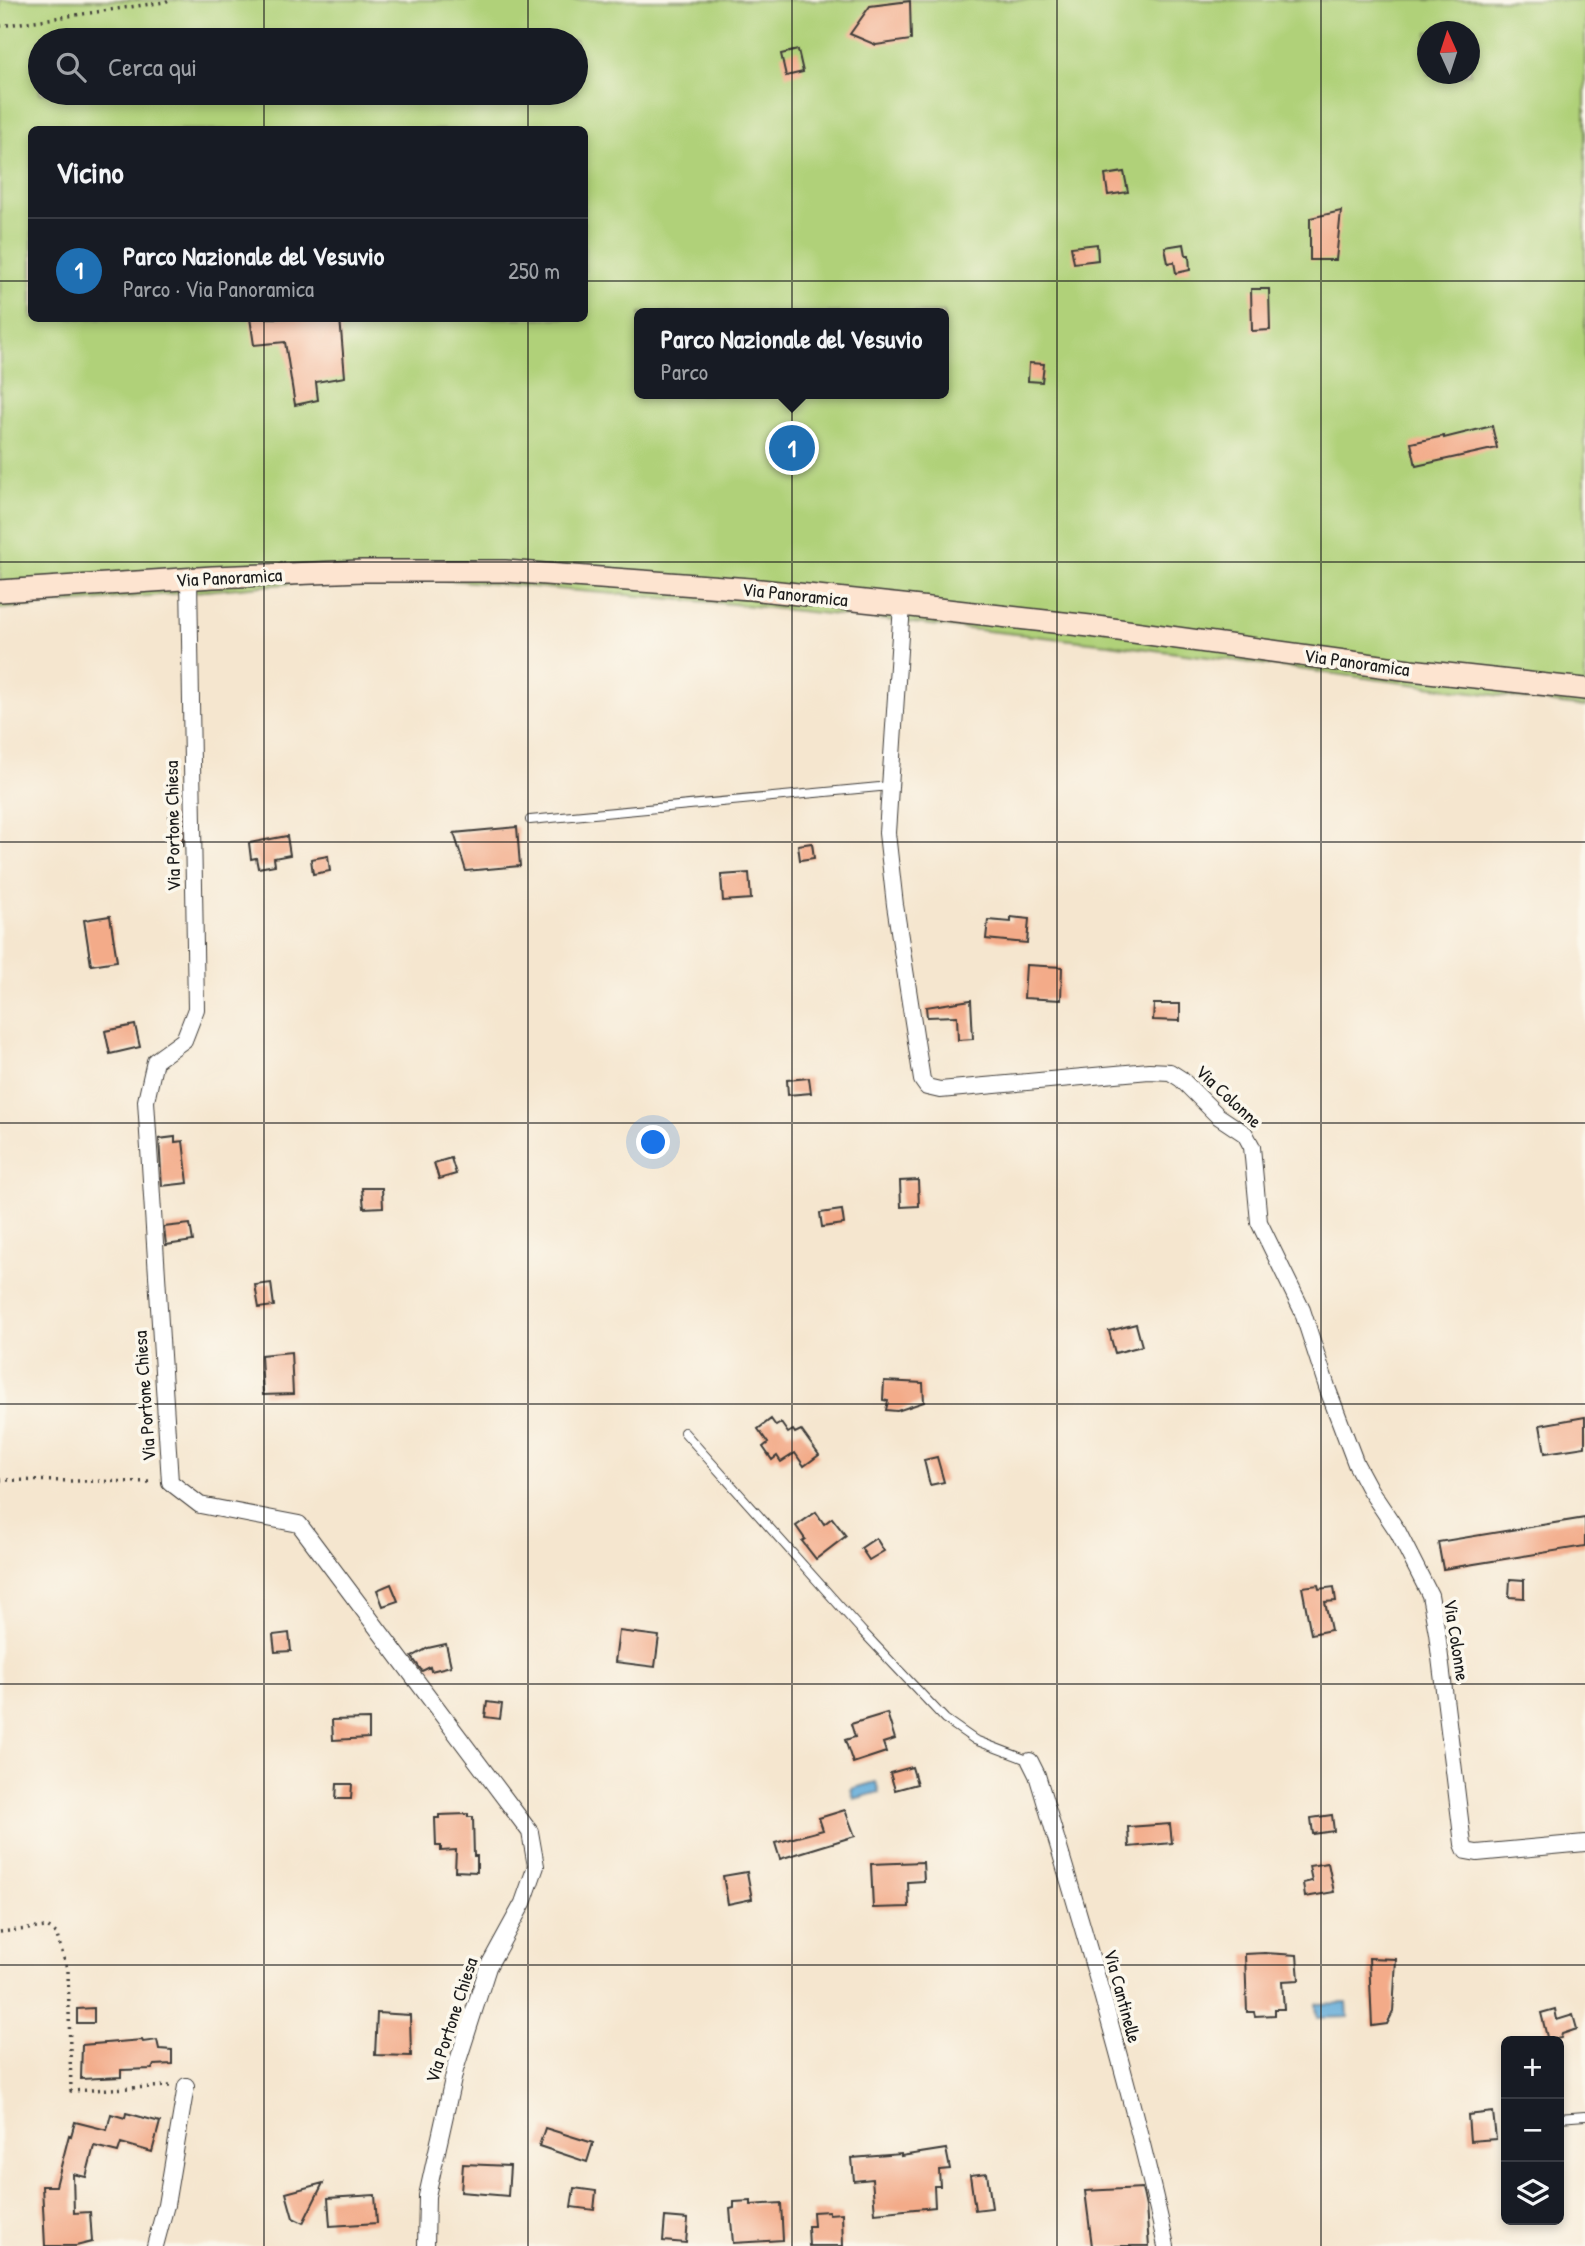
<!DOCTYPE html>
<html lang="it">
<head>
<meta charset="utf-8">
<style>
	:root { --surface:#171b24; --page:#242831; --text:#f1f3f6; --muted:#9ea1a6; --line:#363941; --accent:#1f6fb2 }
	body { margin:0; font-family:"Patrick Hand",sans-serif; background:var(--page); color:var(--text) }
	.controls { position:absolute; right:21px; bottom:21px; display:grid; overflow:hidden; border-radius:10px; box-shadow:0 4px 10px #0003 }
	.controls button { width:63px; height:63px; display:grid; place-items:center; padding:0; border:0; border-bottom:2px solid var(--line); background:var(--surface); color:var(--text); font:35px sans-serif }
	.compass { position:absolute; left:1417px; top:21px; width:63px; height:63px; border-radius:50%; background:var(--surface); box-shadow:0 4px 10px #0003; rotate:357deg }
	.you { position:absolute; left:654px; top:1143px; width:24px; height:24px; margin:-18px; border:5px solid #fff; border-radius:50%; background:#1a73e8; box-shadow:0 0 0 10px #1a73e833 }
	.badge { display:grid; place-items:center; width:46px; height:46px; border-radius:50%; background:var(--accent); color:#fff; font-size:23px; font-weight:700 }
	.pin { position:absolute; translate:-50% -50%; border:4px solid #fff; box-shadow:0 2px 7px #0006 }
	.popup { position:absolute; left:634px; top:308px; width:315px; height:91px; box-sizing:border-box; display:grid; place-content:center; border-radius:10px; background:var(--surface); filter:drop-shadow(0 2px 5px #0005); font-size:23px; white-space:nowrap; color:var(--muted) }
	.popup b { font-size:26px; color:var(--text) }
	.popup::after { content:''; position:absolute; left:50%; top:100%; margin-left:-14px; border:14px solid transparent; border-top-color:var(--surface) }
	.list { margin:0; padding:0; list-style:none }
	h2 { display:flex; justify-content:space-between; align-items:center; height:91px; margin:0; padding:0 28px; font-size:30px }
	h2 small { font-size:23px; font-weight:400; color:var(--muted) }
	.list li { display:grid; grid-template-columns:46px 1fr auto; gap:21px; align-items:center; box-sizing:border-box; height:105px; padding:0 28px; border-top:2px solid var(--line) }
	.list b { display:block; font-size:26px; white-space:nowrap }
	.list p { margin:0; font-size:23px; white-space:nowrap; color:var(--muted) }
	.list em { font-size:23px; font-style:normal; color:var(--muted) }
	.icon { flex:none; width:38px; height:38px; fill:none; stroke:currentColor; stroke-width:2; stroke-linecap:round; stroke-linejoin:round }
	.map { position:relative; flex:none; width:1585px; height:2246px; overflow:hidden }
	.search { position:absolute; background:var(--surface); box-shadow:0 4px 10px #0003; left:28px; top:28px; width:560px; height:77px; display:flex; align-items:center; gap:18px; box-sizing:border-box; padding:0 24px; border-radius:38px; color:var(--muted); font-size:26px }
	.panel { position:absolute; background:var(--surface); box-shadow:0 4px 10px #0003; left:28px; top:126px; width:560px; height:196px; border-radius:10px }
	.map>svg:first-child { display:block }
</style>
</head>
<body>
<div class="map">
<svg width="1585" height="2246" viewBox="0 0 1585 2246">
	<rect width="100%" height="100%" fill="#fbf7ec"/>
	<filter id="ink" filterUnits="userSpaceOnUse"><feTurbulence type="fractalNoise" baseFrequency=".0143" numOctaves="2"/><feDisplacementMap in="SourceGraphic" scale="14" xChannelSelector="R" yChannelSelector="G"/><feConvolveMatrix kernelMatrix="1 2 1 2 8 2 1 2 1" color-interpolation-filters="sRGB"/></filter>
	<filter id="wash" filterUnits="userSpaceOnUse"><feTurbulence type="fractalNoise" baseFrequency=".00686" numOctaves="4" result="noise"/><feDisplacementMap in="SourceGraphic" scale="28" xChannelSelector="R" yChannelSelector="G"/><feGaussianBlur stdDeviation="1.57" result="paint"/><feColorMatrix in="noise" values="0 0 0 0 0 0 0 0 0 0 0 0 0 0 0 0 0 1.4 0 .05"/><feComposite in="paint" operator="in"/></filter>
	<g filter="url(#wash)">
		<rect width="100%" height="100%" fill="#f5e6cf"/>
		<path fill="#b0d179" stroke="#66764a" stroke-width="2" fill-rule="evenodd" d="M0 0H1585V707L1109 644 733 604 426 578 295 583 0 609ZM1428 32H1470V74H1428ZM40 40H576V93H40ZM32 130H584V318H32ZM640 313H944V394H640Z"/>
		<path fill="#61aad9" stroke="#3e637a" stroke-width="2" d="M876 1782 879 1792 854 1799 851 1789Z
			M1347 2003 1348 2017 1317 2018 1316 2004Z"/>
		<g id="blocks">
			<path fill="#f3ab89" d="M910 1 911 40 876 45 850 34 870 6Z
				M798 50 803 72 786 76 781 54Z
				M1124 172 1128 192 1108 195 1105 175Z
				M1341 211 1336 260H1310V218Z
				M1097 244 1098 260 1074 263 1071 247Z
				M1184 244 1186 255H1189L1190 270 1176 273 1174 262 1168 263 1165 247Z
				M1251 289H1269L1270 330 1252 331Z
				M250 318H340L345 377 316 382 318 400 295 405 285 342 254 345Z
				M1029 363 1044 364 1042 382 1028 381Z
				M1492 426 1497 448 1416 466 1411 443 1444 436V438Z
				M169 816H182L183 846H169Z
				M517 827 520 866 466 871 454 833Z
				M287 836 290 855 274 858 275 865 258 868 256 858 251 859 249 843Z
				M812 843 814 858 800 860 798 845Z
				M328 856 330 871 313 874 311 859Z
				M749 873 751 899 723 901 721 875Z
				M110 916 117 961 91 965 84 920Z
				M1011 917 1029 919 1027 943 986 939 988 920 1011 922Z
				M1026 965 1062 967 1061 1000 1024 998Z
				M971 1000 973 1039 958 1040 957 1016 927 1017 926 1007Z
				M1154 1004H1180V1021L1153 1020Z
				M135 1025 140 1047 110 1054 105 1031Z
				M809 1078 811 1093 788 1095 787 1080Z
				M175 1137V1142L183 1141 188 1183 162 1186 159 1139Z
				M451 1158 456 1174 439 1179 434 1163Z
				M918 1180 919 1206 901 1207 900 1181Z
				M362 1188H382L383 1207 364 1208Z
				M842 1210 844 1224 822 1227 820 1213Z
				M190 1224 193 1241 166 1245 164 1227Z
				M271 1283 274 1306 259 1308 255 1285Z
				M1136 1324 1142 1346 1115 1353 1109 1331Z
				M291 1352 293 1394 263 1395 261 1355Z
				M884 1381 923 1383 924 1402 897 1411 886 1410 888 1401 883 1400Z
				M1585 1417V1447L1545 1453 1540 1425Z
				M771 1419 776 1426 781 1423 788 1433 793 1430 795 1433 801 1430 819 1455 804 1466 795 1453 781 1462 777 1456 772 1460 763 1447 768 1443 758 1429Z
				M937 1457 944 1482 930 1485 924 1460Z
				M816 1512 824 1524 832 1518 846 1536 816 1559 802 1541 805 1539 796 1526Z
				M1585 1518V1546L1443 1569 1438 1542Z
				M876 1538 884 1551 869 1560 861 1548Z
				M1510 1579 1524 1580V1598L1509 1597Z
				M391 1584 398 1601 383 1606 377 1590Z
				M1318 1585 1319 1589 1334 1587 1336 1601 1325 1602 1331 1630 1311 1634 1302 1587Z
				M619 1631 659 1636 655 1667 615 1662Z
				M289 1633 291 1651 275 1652 273 1635Z
				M446 1644 451 1666 431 1671 430 1667 422 1671 412 1657 428 1648Z
				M487 1702 502 1704 500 1719 485 1717Z
				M887 1713 895 1739 883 1743 886 1752 853 1763 845 1740 855 1737 851 1724Z
				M369 1719V1738L333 1740 332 1720Z
				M912 1767 917 1784 895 1790 890 1773Z
				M337 1784H352L351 1799H336Z
				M845 1810 855 1836 780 1859 775 1843 823 1830 819 1818Z
				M468 1814V1817H473L474 1856H477V1872L455 1871 456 1850 441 1851V1846H436L435 1818H439V1815Z
				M1332 1815 1334 1831 1313 1834 1311 1818Z
				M1170 1824 1172 1843 1129 1847 1128 1827Z
				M923 1862 924 1881 908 1882 909 1907 873 1908 871 1864Z
				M1328 1863 1334 1892 1305 1897 1303 1883 1312 1881 1309 1866Z
				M747 1872 752 1899 728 1904 723 1876Z
				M1265 1953 1297 1955 1299 1980 1282 1981 1284 2009H1275V2015L1255 2016 1254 2012H1247L1245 1954Z
				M1369 1958 1396 1959 1393 2012 1387 2024 1372 2026Z
				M94 2008V2023H77V2009Z
				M1555 2009 1557 2020 1573 2015 1577 2029 1562 2034 1561 2038 1548 2041 1541 2013Z
				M377 2013 410 2015 411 2056 375 2055Z
				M142 2040 143 2042 157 2040 159 2049 172 2050V2064L154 2065 152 2069 121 2070V2077L81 2079 82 2045Z
				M1493 2112 1496 2139 1470 2141 1468 2115Z
				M126 2113 160 2122 152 2152 121 2143 118 2152 94 2146 86 2177 73 2174 74 2213 90 2212 92 2242 76 2246H45L42 2186H56L69 2135 71 2136 75 2122 107 2130 111 2114 125 2118Z
				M545 2128 593 2143 587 2162 539 2146Z
				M946 2149 950 2169 939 2170 940 2186H934L935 2207 875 2213 872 2179 854 2181 852 2158 901 2154V2156Z
				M463 2164 510 2166 508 2196 461 2192Z
				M987 2173 992 2208 975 2210 970 2175Z
				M323 2183 303 2223 293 2218 286 2193Z
				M574 2188 596 2191 594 2210 571 2207Z
				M1142 2188 1146 2207 1149 2246H1092L1085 2191Z
				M375 2195 377 2223 330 2226 328 2198Z
				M751 2201V2205L781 2203 783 2240 733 2243 730 2209 734 2208V2202Z
				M829 2211V2214L842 2213 843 2246H809L808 2226H814L813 2212Z
				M665 2217 688 2219 686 2243 663 2241Z"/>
		</g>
	</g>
	<g filter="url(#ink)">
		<use href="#blocks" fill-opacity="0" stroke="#3d3a37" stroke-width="2"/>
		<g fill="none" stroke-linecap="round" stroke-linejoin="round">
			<defs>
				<path id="lane" d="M530 820 890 786
					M684 1432 863 1632 945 1719 975 1740 1030 1761
					M1559 2118 1585 2116"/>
				<path id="street" d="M189 579 196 1009 184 1040 155 1061 146 1101 170 1482 200 1505 299 1524 530 1832 536 1866 523 1903 488 1967 455 2070 427 2196 426 2246
					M902 605 887 833 895 905 922 1080 927 1087 940 1090 1149 1071 1170 1072 1181 1079 1218 1116 1245 1134 1252 1147 1259 1222 1302 1310 1328 1390 1356 1464 1370 1490 1398 1532 1430 1595 1437 1633 1463 1844 1466 1851 1477 1853 1585 1843
					M1030 1761 1037 1775C1084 1930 1131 2087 1166 2246
					M155 2246 166 2205 186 2086"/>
				<path id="secondary" d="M0 591 213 577 362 571H505L750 589 902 605 1090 626 1410 670 1585 689"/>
			</defs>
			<use href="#lane" stroke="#3d3a37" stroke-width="10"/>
			<use href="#street" stroke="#3d3a37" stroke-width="18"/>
			<use href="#secondary" stroke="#3d3a37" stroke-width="24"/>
			<path stroke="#3d3a37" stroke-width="3.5" stroke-dasharray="2 5" stroke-linecap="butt" d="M0 26 165 2 169 0
				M0 1480 154 1482
				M0 1932 47 1927 56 1933 68 1971 71 2091 170 2086"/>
			<use href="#lane" stroke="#fff" stroke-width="8"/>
			<use href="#street" stroke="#fff" stroke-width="16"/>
			<use href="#secondary" stroke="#fde4d0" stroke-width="21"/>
		</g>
	</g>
	<path fill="none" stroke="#1c1c1c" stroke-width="2" stroke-opacity="0.55" d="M264 0V40M528 0V40M792 0V2246M1057 0V2246M1321 0V2246M264 93V130M528 93V130M0 281H32M584 281H1585M264 318V2246M528 318V2246M0 562H1585M0 842H1585M0 1123H1585M0 1404H1585M0 1684H1585M0 1965H1585"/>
	<g text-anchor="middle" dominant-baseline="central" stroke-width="7" stroke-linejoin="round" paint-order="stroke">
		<g font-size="19" fill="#1c1c1c" stroke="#fbf7ec">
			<text transform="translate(229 577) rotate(-3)">Via Panoramica</text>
			<text transform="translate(795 594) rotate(6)">Via Panoramica</text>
			<text transform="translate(1357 662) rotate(8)">Via Panoramica</text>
			<text transform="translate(172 826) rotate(-91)">Via Portone Chiesa</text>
			<text transform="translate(1229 1096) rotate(43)">Via Colonne</text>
			<text transform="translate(144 1396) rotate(-94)">Via Portone Chiesa</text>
			<text transform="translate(1457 1640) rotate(81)">Via Colonne</text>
			<text transform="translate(1123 1996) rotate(75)">Via Cantinelle</text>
			<text transform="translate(451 2020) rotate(-72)">Via Portone Chiesa</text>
		</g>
	</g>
</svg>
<div class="controls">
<button>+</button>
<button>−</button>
<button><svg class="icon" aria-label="layers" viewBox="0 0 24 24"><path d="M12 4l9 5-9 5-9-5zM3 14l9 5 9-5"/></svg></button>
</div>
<svg class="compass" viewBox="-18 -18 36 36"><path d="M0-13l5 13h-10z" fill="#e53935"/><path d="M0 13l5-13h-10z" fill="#9ea1a6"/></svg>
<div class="you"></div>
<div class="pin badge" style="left:792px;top:448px">1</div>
<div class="popup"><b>Parco Nazionale del Vesuvio</b>Parco</div>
<div class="search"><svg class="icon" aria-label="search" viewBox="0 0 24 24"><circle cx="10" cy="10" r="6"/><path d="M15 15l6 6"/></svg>Cerca qui</div>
<section class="panel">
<h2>Vicino<small></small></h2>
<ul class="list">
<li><span class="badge">1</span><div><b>Parco Nazionale del Vesuvio</b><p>Parco · Via Panoramica</p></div><em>250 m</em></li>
</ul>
</section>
</div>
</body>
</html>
